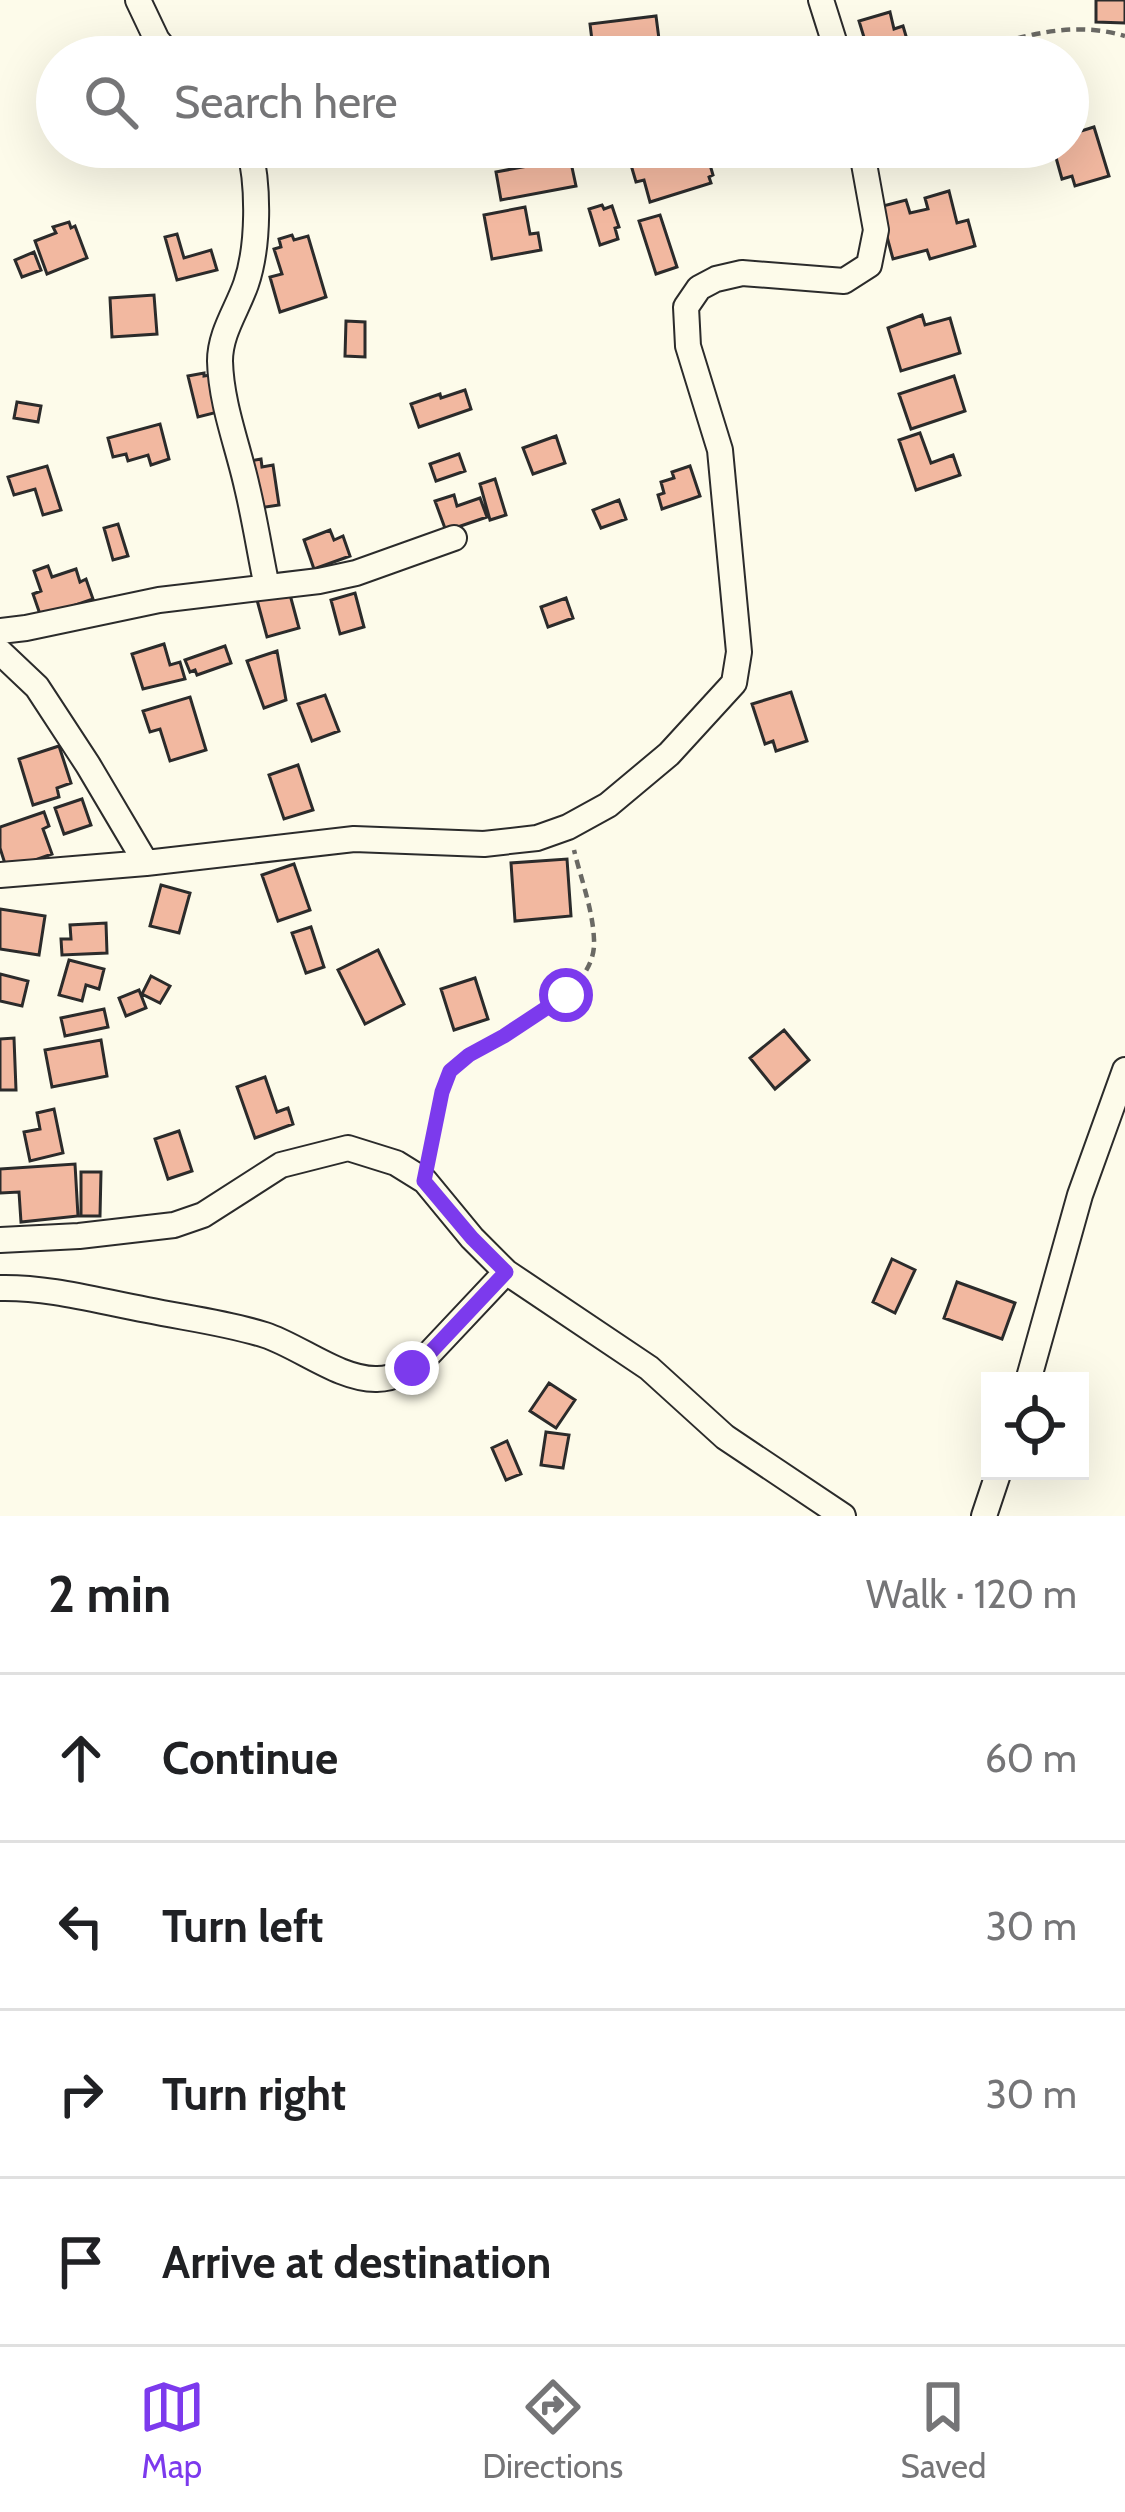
<!DOCTYPE html>
<html lang="en">
<head>
<meta charset="utf-8">
<style>
	:root { --surface:#fff; --page:#f6f6f6; --text:#202124; --muted:#757577; --line:#e0e0e0; --accent:#7c3aed }
	body { margin:0; font-family:Cabin,sans-serif; background:var(--page); color:var(--text) }
	.controls { position:absolute; right:36px; bottom:36px; display:grid; overflow:hidden; border-radius:0px; box-shadow:0 12px 48px #0002 }
	.controls button { width:108px; height:108px; display:grid; place-items:center; padding:0; border:0; border-bottom:3px solid var(--line); background:var(--surface); color:var(--text); font:60px sans-serif }
	.stop { position:absolute; width:36px; height:36px; margin:-27px; border:9px solid #7c3aed; border-radius:50%; background:#fff }
	.stop.end { background:#7c3aed; border-color:#fff; box-shadow:0 3px 12px #0008 }
	.list { margin:0; padding:0; list-style:none }
	h2 { display:flex; justify-content:space-between; align-items:center; height:156px; margin:0; padding:0 48px; font-size:51px }
	h2 small { font-size:39px; font-weight:400; color:var(--muted) }
	.list li { display:grid; grid-template-columns:78px 1fr auto; gap:36px; align-items:center; box-sizing:border-box; height:168px; padding:0 48px; border-top:3px solid var(--line) }
	.list b { display:block; font-size:45px; white-space:nowrap }
	.list em { font-size:39px; font-style:normal; color:var(--muted) }
	.icon { flex:none; width:66px; height:66px; fill:none; stroke:currentColor; stroke-width:2; stroke-linecap:round; stroke-linejoin:round }
	.map { position:relative; flex:none; width:1125px; height:1516px; overflow:hidden }
	.search { position:absolute; background:var(--surface); box-shadow:0 12px 48px #0002; left:36px; right:36px; top:36px; height:132px; display:flex; align-items:center; gap:30px; box-sizing:border-box; padding:0 42px; border-radius:66px; color:var(--muted); font-size:45px }
	.sheet { height:828px; background:var(--surface) }
	nav { display:flex; justify-content:space-around; align-items:center; box-sizing:border-box; height:168px; border-top:3px solid var(--line); background:var(--surface); font-size:33px; color:var(--muted) }
	nav a { display:grid; justify-items:center; gap:6px }
	nav .on { color:var(--accent) }
	.map>svg:first-child { display:block }
</style>
</head>
<body>
<div class="map">
<svg width="1125" height="1516" viewBox="0 0 1125 1516">
	<rect width="100%" height="100%" fill="#fdfbea"/>
	<path fill="#f2b8a0" stroke="#2b2b2b" stroke-width="3" d="M1096 0H1125V23L1096 22Z
		M890 12 894 29 903 26 909 46 900 49 902 57H870L859 21Z
		M656 16 659 39 611 45 612 57H594L590 24Z
		M1094 127 1109 176 1075 186 1072 176 1062 179 1053 147H1068V135Z
		M670 147H700L703 159 708 158 713 175 709 177 711 183 650 202 644 180 636 182 631 165 638 162 637 157Z
		M570 158 576 186 501 200 496 172Z
		M949 191 957 223 968 220 975 246 930 259 927 250 893 259 879 207 906 200 910 213 928 209 925 198Z
		M602 205 604 209 612 206 619 227 615 228 618 239 600 245 589 209Z
		M525 207 530 234 538 233 541 250 492 259 484 215Z
		M660 215 677 267 656 274 639 221Z
		M69 222 71 228 75 226 87 258 47 274 35 241 56 233 53 227Z
		M177 234 184 258 211 250 217 270 177 280 165 237Z
		M292 235 294 240 308 236 326 297 280 312 270 277 282 274 274 249 281 247 279 239Z
		M34 252 41 270 22 277 15 260Z
		M154 295 157 334 112 337 110 298Z
		M922 315 925 325 950 318 960 353 901 371 888 328Z
		M346 321 365 322V357L345 356Z
		M204 373V376L217 374 226 410 198 417 188 376Z
		M954 376 965 411 911 429 899 394Z
		M465 390 471 409 419 427 411 404 440 394 441 398Z
		M17 402 41 406 38 422 14 418Z
		M160 424 169 459 151 465 148 455 128 461 126 454 113 457 108 438Z
		M920 433 931 463 953 455 960 475 916 490 899 440Z
		M556 436 565 463 533 474 523 448Z
		M459 454 465 471 436 481 430 464Z
		M261 459 262 467 273 465 279 505 252 509 245 462Z
		M47 466 61 510 43 515 35 489 14 495 8 477Z
		M690 466 700 496 662 509 658 495 664 493 661 482 674 478 672 472Z
		M495 479 506 515 490 520 480 484Z
		M454 495 457 506 480 498 487 517 446 531 435 501Z
		M619 500 626 519 601 528 593 510Z
		M118 524 128 556 113 560 104 528Z
		M330 530 334 540 343 536 350 556 314 569 304 540Z
		M48 566 52 577 76 569 80 582 86 579 93 599 41 617 33 594 41 591 34 571Z
		M289 591 299 628 267 637 257 600Z
		M355 593 364 627 340 634 331 600Z
		M566 598 573 618 548 627 541 607Z
		M164 644 170 665 180 662 185 679 143 689 132 654Z
		M225 646 231 663 197 675 195 670 190 672 185 660Z
		M277 651 286 700 264 708 247 661Z
		M791 692 807 741 776 751 773 741 765 744 752 704Z
		M325 695 339 731 312 741 298 704Z
		M190 697 206 750 170 761 160 729 150 732 143 711Z
		M59 746 71 783 57 788 59 797 33 805 19 759Z
		M298 765 313 810 284 819 269 775Z
		M82 799 91 825 64 834 55 808Z
		M44 812 49 826 43 829 52 854 7 870 0 848V827Z
		M567 859 571 916 515 921 511 863Z
		M294 864 310 910 278 921 262 875Z
		M161 885 190 893 179 933 150 926Z
		M0 909 45 916 39 955 0 949Z
		M106 923 107 953 62 955 61 939H71L70 925Z
		M311 927 324 967 306 973 292 933Z
		M378 950 404 1004 365 1024 338 970Z
		M69 960 104 969 99 989 86 985 82 1001 59 995Z
		M0 974 28 981 22 1006 0 1001Z
		M151 976 170 986 160 1003 142 994Z
		M475 978 488 1019 454 1030 441 989Z
		M139 990 146 1008 126 1016 119 998Z
		M104 1009 108 1027 65 1036 61 1018Z
		M784 1030 809 1060 775 1089 750 1058Z
		M14 1038 16 1090H0V1039Z
		M101 1040 107 1076 52 1087 45 1050Z
		M265 1077 277 1112 288 1108 293 1124 255 1138 237 1087Z
		M54 1109 63 1153 30 1161 24 1132 40 1129 37 1113Z
		M179 1131 192 1171 168 1179 155 1139Z
		M75 1164 78 1216 21 1222 19 1192 0 1193V1169Z
		M81 1172H101L100 1216H81Z
		M892 1259 915 1270 895 1313 873 1302Z
		M957 1282 1015 1303 1002 1339 944 1318Z
		M549 1383 575 1400 556 1428 530 1411Z
		M546 1432 569 1435 563 1468 541 1465Z
		M507 1441 521 1474 506 1480 492 1448Z"/>
	<g fill="none" stroke-linecap="round" stroke-linejoin="round">
		<defs>
			<path id="minor" d="M138 0 157 40 171 57
				M821 0 839 57
				M249 147C259 185 259 246 246 284 237 310 220 333 220 361 221 404 238 446 247 487 255 520 260 554 267 587
				M0 631 26 628 159 600 319 581 356 573 454 538
				M0 652 37 687 88 765 146 863
				M0 875 146 863 354 839 484 844 537 838 568 827 608 805 669 754 734 683 739 652 720 450 688 346 686 307 699 288 716 279 742 273 844 281 869 265 876 230 861 147
				M0 1240 79 1236 174 1225 203 1215 281 1165 348 1148 396 1163 425 1181 472 1238 506 1272 649 1368 725 1437 843 1516
				M0 1288C50 1287 98 1301 147 1310 186 1318 227 1323 265 1335 299 1346 340 1380 377 1379 396 1379 412 1368 426 1357L506 1272
				M1028 1381 1080 1195 1125 1070
				M984 1516 999 1471"/>
		</defs>
		<use href="#minor" stroke="#2b2b2b" stroke-width="28"/>
		<path stroke="#6a6964" stroke-width="4.5" stroke-dasharray="9 6" stroke-linecap="butt" d="M960 57C1014 38 1068 19 1125 36
			M430 1152C435 1128 436 1092 450 1072 462 1054 486 1046 504 1036 537 1018 597 984 594 940 593 910 581 879 574 850"/>
		<use href="#minor" stroke="#fdfbea" stroke-width="24"/>
	</g>
	<g fill="none" stroke-linecap="round" stroke-linejoin="round">
		<path stroke="#7c3aed" stroke-width="15" d="M412 1368 426 1357 506 1272 472 1238 424 1181 442 1092 450 1071 469 1055 504 1036 566 995"/>
	</g>
</svg>
<div class="controls">
<button><svg class="icon" aria-label="locate" viewBox="0 0 24 24"><circle cx="12" cy="12" r="6"/><path d="M12 2v4M12 18v4M2 12h4M18 12h4"/></svg></button>
</div>
<div class="stop" style="left:566px;top:995px"></div>
<div class="stop end" style="left:412px;top:1368px"></div>
<div class="search"><svg class="icon" aria-label="search" viewBox="0 0 24 24"><circle cx="10" cy="10" r="6"/><path d="M15 15l6 6"/></svg>Search here</div>
</div>
<section class="sheet">
<h2>2 min<small>Walk · 120 m</small></h2>
<ul class="list">
<li><svg class="icon" aria-label="ahead" viewBox="0 0 24 24"><path d="M12 20V5M6 11l6-6 6 6"/></svg><div><b>Continue</b></div><em>60 m</em></li>
<li><svg class="icon" aria-label="left" viewBox="0 0 24 24"><path d="M17 20v-9H6M10 6l-5 5 5 5"/></svg><div><b>Turn left</b></div><em>30 m</em></li>
<li><svg class="icon" aria-label="right" viewBox="0 0 24 24"><path d="M7 20v-9h11M14 6l5 5-5 5"/></svg><div><b>Turn right</b></div><em>30 m</em></li>
<li><svg class="icon" aria-label="arrive" viewBox="0 0 24 24"><path d="M6 21V4h12l-3 4 3 4H6"/></svg><div><b>Arrive at destination</b></div></li>
</ul>
</section>
<nav>
<a class="on"><svg class="icon" aria-label="map" viewBox="0 0 24 24"><path d="M3 6l6-2 6 2 6-2v14l-6 2-6-2-6 2zM9 4v14M15 6v14"/></svg>Map</a>
<a><svg class="icon" aria-label="directions" viewBox="0 0 24 24"><path d="M12 3l9 9-9 9-9-9zM9 14v-3h6M13 9l2 2-2 2"/></svg>Directions</a>
<a><svg class="icon" aria-label="saved" viewBox="0 0 24 24"><path d="M7 4h10v16l-5-4-5 4z"/></svg>Saved</a>
</nav>
</body>
</html>
